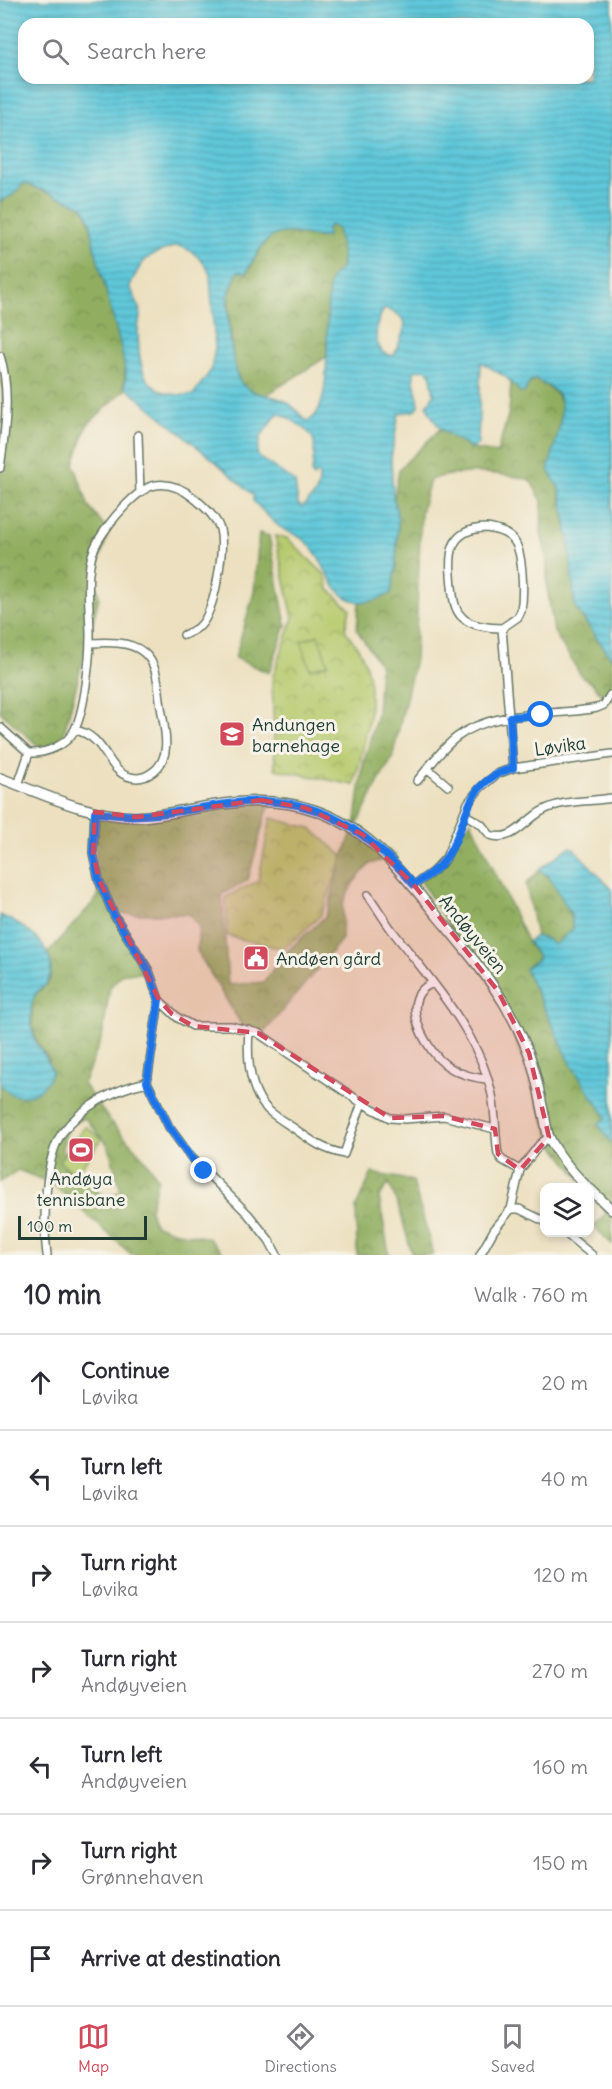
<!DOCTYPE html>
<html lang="en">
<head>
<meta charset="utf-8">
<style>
	:root { --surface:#fff; --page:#f7f7f7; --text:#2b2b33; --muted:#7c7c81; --line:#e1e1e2; --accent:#d1495b }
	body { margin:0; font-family:Delius,sans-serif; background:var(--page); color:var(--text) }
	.controls { position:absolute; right:18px; bottom:18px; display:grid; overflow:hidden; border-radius:12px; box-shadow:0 3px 9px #0003 }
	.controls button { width:54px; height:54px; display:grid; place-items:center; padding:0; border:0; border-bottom:2px solid var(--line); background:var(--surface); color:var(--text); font:30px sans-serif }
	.scale { position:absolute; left:18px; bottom:15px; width:129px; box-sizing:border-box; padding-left:6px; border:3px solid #1f3d34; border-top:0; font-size:16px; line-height:21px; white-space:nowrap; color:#1f3d34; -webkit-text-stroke:4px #f7f3e8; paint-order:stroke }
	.stop { position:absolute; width:18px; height:18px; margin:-14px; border:4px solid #1a73e8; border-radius:50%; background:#fff }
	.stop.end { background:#1a73e8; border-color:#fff; box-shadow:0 2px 6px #0008 }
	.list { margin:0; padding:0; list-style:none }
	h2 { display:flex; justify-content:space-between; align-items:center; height:78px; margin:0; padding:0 24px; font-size:26px }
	h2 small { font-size:20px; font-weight:400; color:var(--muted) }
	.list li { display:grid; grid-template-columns:39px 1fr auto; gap:18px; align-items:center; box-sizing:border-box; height:96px; padding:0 24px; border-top:2px solid var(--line) }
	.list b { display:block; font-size:22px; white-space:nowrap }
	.list p { margin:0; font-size:20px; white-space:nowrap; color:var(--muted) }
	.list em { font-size:20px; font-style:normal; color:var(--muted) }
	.icon { flex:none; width:33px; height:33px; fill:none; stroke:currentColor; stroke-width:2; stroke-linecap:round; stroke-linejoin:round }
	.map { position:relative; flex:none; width:612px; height:1255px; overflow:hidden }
	.search { position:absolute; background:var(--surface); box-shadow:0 3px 9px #0003; left:18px; right:18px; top:18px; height:66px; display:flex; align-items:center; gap:15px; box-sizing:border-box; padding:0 21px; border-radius:18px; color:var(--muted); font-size:22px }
	.sheet { height:750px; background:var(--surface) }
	nav { display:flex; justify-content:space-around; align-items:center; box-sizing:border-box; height:84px; border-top:2px solid var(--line); background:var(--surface); font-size:16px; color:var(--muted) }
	nav a { display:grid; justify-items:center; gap:3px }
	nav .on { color:var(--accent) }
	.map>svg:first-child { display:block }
</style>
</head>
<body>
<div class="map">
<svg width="612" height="1255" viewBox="0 0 612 1255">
	<defs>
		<pattern id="forest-crowns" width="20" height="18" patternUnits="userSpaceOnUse" patternTransform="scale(1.5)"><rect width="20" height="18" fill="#91ae61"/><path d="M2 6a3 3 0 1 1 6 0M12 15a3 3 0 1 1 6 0" fill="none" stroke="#768f51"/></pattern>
		<pattern id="park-crowns" width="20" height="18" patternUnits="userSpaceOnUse" patternTransform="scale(1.5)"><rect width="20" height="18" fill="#b7ca6e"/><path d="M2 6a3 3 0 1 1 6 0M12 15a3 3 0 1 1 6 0" fill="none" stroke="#94a55b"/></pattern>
		<pattern id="water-rules" width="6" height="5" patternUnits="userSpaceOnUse" patternTransform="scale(1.5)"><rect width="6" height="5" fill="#5fc8da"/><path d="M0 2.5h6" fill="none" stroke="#4ea4b2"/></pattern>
	</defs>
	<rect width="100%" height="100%" fill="#f7f3e8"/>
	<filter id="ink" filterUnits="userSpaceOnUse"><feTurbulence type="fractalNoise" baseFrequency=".0167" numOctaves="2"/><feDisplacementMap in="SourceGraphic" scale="12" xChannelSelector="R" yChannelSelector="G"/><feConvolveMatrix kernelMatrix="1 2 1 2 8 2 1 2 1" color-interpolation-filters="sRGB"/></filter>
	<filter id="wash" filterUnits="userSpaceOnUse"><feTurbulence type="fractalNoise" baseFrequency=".008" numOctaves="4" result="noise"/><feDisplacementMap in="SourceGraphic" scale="24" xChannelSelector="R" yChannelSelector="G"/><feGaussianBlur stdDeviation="1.35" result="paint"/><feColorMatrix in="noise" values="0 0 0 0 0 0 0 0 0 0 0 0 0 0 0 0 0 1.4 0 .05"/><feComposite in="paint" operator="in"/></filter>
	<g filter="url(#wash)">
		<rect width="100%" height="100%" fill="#ece0c0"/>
		<path fill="url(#forest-crowns)" stroke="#58764a" stroke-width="1.5" fill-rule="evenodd" d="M24 183 83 206C92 223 93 241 98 259 107 294 129 351 124 385L127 388 87 425 74 464 89 507 109 532 94 576 99 597 63 737 49 749 43 750 0 712V479L4 411 0 355V202L14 194Z
			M329 225 337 228C340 241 346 258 340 271L326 357 265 396 248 389 240 382 233 363 228 297 238 271 247 273C259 252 265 229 294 233 308 236 312 238 327 236V229Z
			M535 379C548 387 559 392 562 408L559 488 568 536 575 607 612 659V701L603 696 592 683 582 677 554 632 547 588V560L541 533 542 501 530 480C498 472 461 469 430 480L421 512 415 659 392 759 380 779 355 829 396 856 370 864 353 883 343 903 342 939 263 1034 244 1029 197 951 199 927 189 914H117L142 973H123L110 987 102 1037 83 1084 111 1122 144 1158 158 1178 150 1209 154 1224 173 1231 208 1238 225 1255H132L51 1183 18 1170 0 1182V1084L5 1089 50 1061C37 1043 32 1036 32 1013 32 1008 31 1003 33 999 36 992 41 990 46 985 55 976 50 964 48 953L98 897 94 812 120 817 272 800 265 817 248 880 222 894 228 985 264 982 282 956 326 916 340 866 356 820 363 765 377 714 380 665 357 630 359 602 369 601 391 593 396 568 398 520 394 499 399 469 440 429 471 449 497 453 509 412 511 382 520 392ZM85 1118 108 1145 121 1191 106 1197 67 1169H65L62 1148 69 1124Z
			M259 533 269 536 286 625 269 673 235 658 254 592Z
			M471 821 528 943 539 958 525 969 572 1066 606 1117 598 1124 612 1144V1244L594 1227 606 1213 552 1143 500 996 452 931 420 880Z
			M540 870C555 879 572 911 573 929L556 944H552L549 940 536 936 526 884Z
			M372 1173 413 1181C419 1207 428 1230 433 1255H412L400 1211 389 1183 379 1197 389 1255H357L356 1207Z"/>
		<path fill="url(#park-crowns)" stroke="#6b8451" stroke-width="1.5" d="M275 536 287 538 325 575 329 589 350 609 345 630C350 637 357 645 361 653 381 694 364 744 354 785L275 769 272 679 293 618Z
			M271 818 310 828 343 856 321 915 284 949 227 936 226 897 258 881Z"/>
		<path fill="#b7ca6e" stroke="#6b8451" stroke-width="1.5" d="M318 635 328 664 310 669 301 641Z
			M85 1126 102 1139 76 1174 59 1161Z"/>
		<path fill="url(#water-rules)" stroke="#3f8287" stroke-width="1.5" fill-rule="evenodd" d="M0 0H612V659L575 607 568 536 562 498 559 488 548 470C552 454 568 409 558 395 554 388 542 383 535 379L529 382 525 392H520L506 377 481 362 478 444 472 449C450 435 437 432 427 406L434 394 430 372 425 369 414 371C412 384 419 394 419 406L415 411 399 413 391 458 393 495 398 520 396 568 391 593C384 598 373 601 365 602 328 603 328 558 304 540 297 534 287 532 280 527 270 520 262 509 253 501V495L217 463 125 387 126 375 121 348 94 245 90 220 83 206 24 183 14 194 0 202ZM24 24H588V78H24ZM329 225 337 228 342 252V267C339 273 333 273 331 280 321 307 338 412 307 421 298 415 295 405 283 400 269 394 253 396 241 383 232 373 227 312 228 297 230 289 235 279 238 271L246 273C258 253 265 229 294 233 308 235 312 238 327 237V229ZM177 246C190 247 206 262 210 275L215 348 211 370 193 395C144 398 139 372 138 330 138 324 141 318 140 312 138 303 133 294 130 286 143 256 148 255 177 246ZM385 308 399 315 405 322 404 330 394 356 383 353C372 340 376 321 385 308ZM278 413C286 416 310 430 313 439 317 449 312 465 312 475L314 477 316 473H318C322 489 314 497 302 507L298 504 295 482 259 457 257 453 261 436Z
			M572 847 612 889V1144L598 1124 606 1117 572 1066 525 969 539 958 528 942 535 936 549 940 552 944H556L573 929 571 914 549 876 539 870 568 848Z
			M0 915C26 926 66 953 45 986 28 993 29 1022 34 1038 39 1051 49 1058 52 1072 46 1089 28 1101 11 1094 7 1092 3 1087 0 1084Z"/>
	</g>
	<g filter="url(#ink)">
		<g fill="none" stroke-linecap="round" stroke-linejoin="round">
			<defs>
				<path id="minor" d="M0 356C11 389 5 434 0 468
					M138 435 140 493
					M486 528C516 532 520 545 522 573 523 586 523 599 521 611L518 617 502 628C490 628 470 626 462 617 454 610 453 596 452 586 449 556 447 529 486 528Z
					M502 628 513 768
					M0 727 29 753
					M75 730C110 737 105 777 137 778 144 778 149 775 154 771 173 756 164 727 161 707 158 689 159 664 143 652 130 641 106 642 90 643
					M428 769 448 786
					M417 781C430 766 441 749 457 737 496 708 552 717 597 708L604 705 610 695
					M18 785 29 753C45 754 68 745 75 729 85 709 90 658 90 635 90 607 83 565 98 541 108 524 136 488 156 485 170 483 184 490 194 498 204 506 216 517 220 529 225 549 215 611 200 626 196 629 189 633 184 635
					M95 812 93 853 99 880 114 915 149 971 159 1000 178 1018 193 1026H231L258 1033 362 1103 390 1118 405 1119 444 1116 495 1129
					M464 814 481 824 490 835C513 843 525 820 542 811 563 799 590 802 612 798
					M414 885 434 871 446 858 468 803 480 788 497 774 513 768 612 754
					M368 895C376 906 383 918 391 929 430 980 478 1030 492 1095 496 1115 495 1135 498 1154L502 1160 520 1170 539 1145 549 1137
					M433 983C399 996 421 1040 439 1059 452 1072 468 1077 486 1079
					M159 1000 147 1082 169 1127 191 1157 248 1214 269 1240 277 1255
					M249 1030C247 1056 248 1090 268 1110 276 1117 286 1123 295 1129 313 1142 322 1149 344 1154L362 1103
					M511 1209H519L544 1221
					M564 1232 592 1255
					M47 1255C43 1224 44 1159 62 1133 82 1106 115 1089 147 1082
					M480 1255 494 1230 511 1209 520 1170"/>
				<path id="tertiary" d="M0 778C43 794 88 816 135 817 150 817 165 814 180 811 225 803 269 795 314 810 373 830 401 873 439 918 475 961 506 996 527 1049 536 1070 539 1093 544 1115 546 1122 546 1130 549 1137 558 1156 573 1173 588 1188
					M590 1189 612 1210"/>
			</defs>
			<use href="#minor" stroke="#677665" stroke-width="10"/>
			<use href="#tertiary" stroke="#677665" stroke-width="12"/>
			<use href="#minor" stroke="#fff" stroke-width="7"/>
			<use href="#tertiary" stroke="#fff" stroke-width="9"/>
		</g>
	</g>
	<g fill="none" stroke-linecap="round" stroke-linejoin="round" filter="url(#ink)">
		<path stroke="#1a73e8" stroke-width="8" d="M204 1171 191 1157 169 1127 147 1082 159 1000 149 971 114 915 99 880 93 853 95 812C140 821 182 810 227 804 309 791 363 825 414 885 425 877 438 870 446 858 471 823 459 784 513 768L510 717 541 715"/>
	</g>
	<path fill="#d1495b" fill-opacity="0.2" stroke="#d1495b" stroke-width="4.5" stroke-dasharray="12 8" stroke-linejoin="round" d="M261 800 306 808 362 834 414 885 498 991 529 1053 549 1137 520 1170 498 1154 495 1129 444 1116 390 1118 258 1033 193 1026 172 1014 159 1000 99 880 93 853 95 812 137 817Z"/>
	<defs>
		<symbol id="school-square" viewBox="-11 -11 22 22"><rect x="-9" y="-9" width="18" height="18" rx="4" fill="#d1495b" stroke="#f7f3e8"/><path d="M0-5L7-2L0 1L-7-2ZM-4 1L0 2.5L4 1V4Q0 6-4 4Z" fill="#fff"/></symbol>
		<symbol id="civic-square" viewBox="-11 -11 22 22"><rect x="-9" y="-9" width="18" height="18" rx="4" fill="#d1495b" stroke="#f7f3e8"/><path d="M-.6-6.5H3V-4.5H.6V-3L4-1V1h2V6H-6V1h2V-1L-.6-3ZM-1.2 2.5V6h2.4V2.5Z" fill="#fff"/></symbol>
		<symbol id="stadium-square" viewBox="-11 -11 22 22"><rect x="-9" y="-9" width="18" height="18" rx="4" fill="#d1495b" stroke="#f7f3e8"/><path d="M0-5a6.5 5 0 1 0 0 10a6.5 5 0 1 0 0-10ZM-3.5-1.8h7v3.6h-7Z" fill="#fff"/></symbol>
	</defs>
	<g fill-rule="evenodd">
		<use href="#school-square" x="217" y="719" width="30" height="30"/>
		<use href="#civic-square" x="241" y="943" width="30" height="30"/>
		<use href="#stadium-square" x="66" y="1135" width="30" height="30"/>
	</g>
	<g text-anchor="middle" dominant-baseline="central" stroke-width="6" stroke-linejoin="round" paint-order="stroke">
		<g font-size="18" fill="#1f3d34" stroke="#f7f3e8" text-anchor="start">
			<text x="252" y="724">Andungen<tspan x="252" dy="21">barnehage</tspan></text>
			<text x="276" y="958">Andøen gård</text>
			<text x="81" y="1178" text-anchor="middle">Andøya<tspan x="81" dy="21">tennisbane</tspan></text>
		</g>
		<g font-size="18" fill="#1f3d34" stroke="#f7f3e8">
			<text transform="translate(560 746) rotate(-8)">Løvika</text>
			<text transform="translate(473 934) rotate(51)">Andøyveien</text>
		</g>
	</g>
</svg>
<div class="controls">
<button><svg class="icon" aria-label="layers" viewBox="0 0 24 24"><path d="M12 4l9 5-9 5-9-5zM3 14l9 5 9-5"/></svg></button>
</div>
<div class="scale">100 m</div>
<div class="stop" style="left:541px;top:715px"></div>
<div class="stop end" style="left:204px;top:1171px"></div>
<div class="search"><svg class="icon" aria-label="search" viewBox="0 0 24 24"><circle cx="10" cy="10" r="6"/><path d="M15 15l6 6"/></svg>Search here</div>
</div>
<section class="sheet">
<h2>10 min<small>Walk · 760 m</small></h2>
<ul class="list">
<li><svg class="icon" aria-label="ahead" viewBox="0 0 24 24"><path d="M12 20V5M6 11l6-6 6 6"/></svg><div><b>Continue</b><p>Løvika</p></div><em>20 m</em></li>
<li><svg class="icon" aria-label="left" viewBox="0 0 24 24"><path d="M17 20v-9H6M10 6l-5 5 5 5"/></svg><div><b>Turn left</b><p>Løvika</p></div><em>40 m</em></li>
<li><svg class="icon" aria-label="right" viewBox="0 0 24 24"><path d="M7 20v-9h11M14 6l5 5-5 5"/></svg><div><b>Turn right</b><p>Løvika</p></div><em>120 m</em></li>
<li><svg class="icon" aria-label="right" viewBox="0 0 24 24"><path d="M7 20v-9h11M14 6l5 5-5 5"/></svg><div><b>Turn right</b><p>Andøyveien</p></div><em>270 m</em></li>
<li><svg class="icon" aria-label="left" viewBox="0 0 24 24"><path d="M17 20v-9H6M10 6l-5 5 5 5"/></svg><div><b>Turn left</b><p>Andøyveien</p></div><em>160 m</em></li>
<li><svg class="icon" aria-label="right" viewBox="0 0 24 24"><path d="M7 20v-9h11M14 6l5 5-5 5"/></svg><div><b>Turn right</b><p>Grønnehaven</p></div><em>150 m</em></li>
<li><svg class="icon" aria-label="arrive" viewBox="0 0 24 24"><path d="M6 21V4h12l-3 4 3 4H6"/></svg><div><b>Arrive at destination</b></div></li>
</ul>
</section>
<nav>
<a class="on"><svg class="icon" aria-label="map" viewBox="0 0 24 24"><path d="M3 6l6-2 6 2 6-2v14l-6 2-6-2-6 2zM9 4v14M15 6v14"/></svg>Map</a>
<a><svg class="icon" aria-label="directions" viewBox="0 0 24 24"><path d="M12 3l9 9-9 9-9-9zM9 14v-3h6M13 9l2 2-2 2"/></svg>Directions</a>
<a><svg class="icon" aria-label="saved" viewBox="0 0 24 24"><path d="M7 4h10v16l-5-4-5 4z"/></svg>Saved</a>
</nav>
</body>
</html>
